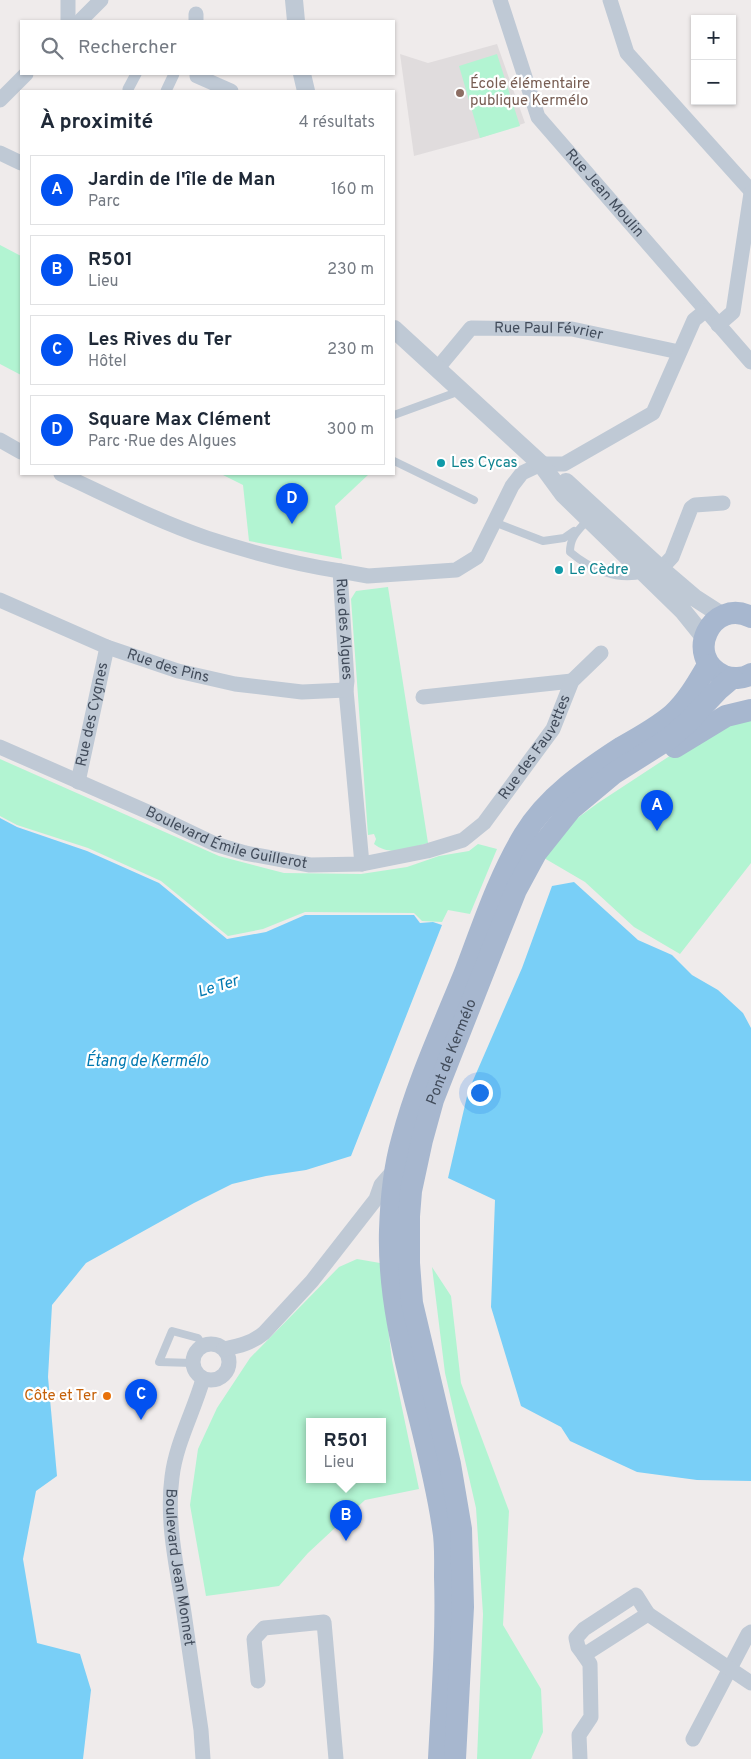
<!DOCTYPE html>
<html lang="fr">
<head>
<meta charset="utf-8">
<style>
	:root { --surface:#fff; --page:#f6f6f7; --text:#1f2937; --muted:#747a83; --line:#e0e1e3; --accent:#0251f1 }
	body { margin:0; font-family:Overpass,sans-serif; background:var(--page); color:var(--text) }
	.controls { position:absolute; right:15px; top:15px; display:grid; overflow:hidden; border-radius:0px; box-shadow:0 1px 4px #0004 }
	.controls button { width:45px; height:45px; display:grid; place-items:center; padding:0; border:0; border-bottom:1px solid var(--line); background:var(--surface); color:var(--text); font:25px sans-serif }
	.you { position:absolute; left:479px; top:1092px; width:18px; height:18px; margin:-12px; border:4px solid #fff; border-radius:50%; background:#1a73e8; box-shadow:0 0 0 8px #1a73e833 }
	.badge { display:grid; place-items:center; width:32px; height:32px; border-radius:50%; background:var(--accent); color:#fff; font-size:16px; font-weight:700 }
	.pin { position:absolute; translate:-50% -41px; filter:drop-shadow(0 1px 2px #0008) }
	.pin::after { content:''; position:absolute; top:26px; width:18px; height:15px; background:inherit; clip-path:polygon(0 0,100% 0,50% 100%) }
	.popup { position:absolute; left:306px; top:1418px; width:80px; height:65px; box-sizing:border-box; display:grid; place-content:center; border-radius:0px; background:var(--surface); filter:drop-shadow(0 1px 4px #0005); font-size:16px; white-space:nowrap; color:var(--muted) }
	.popup b { font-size:19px; color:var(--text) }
	.popup::after { content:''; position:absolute; left:50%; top:100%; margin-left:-10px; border:10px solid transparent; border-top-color:var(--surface) }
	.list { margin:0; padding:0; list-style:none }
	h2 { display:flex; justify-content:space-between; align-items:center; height:65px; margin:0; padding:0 20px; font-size:21px }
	h2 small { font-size:16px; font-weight:400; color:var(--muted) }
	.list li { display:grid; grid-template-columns:32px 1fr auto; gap:15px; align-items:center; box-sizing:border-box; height:70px; margin:0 10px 10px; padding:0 10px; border:1px solid var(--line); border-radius:0px }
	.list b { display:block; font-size:19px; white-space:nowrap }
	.list p { margin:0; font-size:16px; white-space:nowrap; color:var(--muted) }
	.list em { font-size:16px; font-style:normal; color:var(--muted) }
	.icon { flex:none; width:28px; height:28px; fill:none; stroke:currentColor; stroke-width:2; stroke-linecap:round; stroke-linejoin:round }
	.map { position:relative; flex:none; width:751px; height:1759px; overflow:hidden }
	.search { position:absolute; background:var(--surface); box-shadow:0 1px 4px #0004; left:20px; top:20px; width:375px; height:55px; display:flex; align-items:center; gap:12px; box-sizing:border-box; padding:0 18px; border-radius:0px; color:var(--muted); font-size:19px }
	.panel { position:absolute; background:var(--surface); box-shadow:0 1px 4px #0004; left:20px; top:90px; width:375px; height:385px; border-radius:0px }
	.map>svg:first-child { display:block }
</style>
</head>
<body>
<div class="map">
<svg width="751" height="1759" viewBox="0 0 751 1759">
	<rect width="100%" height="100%" fill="#efebeb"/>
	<path fill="#e0dcdd" d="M497 44 525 123 480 138 414 156 400 54 428 63Z"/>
	<path fill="#b2f4d2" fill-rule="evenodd" d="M497 54 520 126 480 138 459 66Z
		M0 245 21 256V375L0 364Z
		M221 474H369L335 506 342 559 249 541 243 485Z
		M388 587 428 843C409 848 391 857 374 844L376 839 374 834 368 835 351 599 356 591Z
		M751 713V863L680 954 634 927 585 882 544 858 572 822 598 803 723 721Z
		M0 759 219 856 284 873 361 874 407 867 439 856 469 851 478 844 497 849 470 914 448 910 442 922 422 921 414 913 305 912 263 929 228 936 161 881 88 848 17 825 0 816Z
		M357 1259 380 1263 392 1360 419 1489 365 1500 308 1553 279 1586 206 1596 190 1505 198 1449 217 1408 250 1358 339 1267ZM310 1422H382V1480H310Z
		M432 1267 451 1296 461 1383 509 1511 503 1625 541 1689 543 1732 531 1759H477L483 1614 476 1508 445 1373Z"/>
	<path fill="#79cff7" d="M0 818 17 827 87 851 159 883 227 939 266 932 305 915H414L420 923 433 922 442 925 351 1156 306 1170 266 1176 232 1184 194 1203 86 1263 52 1305 48 1377 57 1476 36 1491 23 1559 37 1643 80 1654 91 1690 83 1759H0Z
		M574 882 638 940 672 955 692 975 718 990 743 1013 751 1028V1481L697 1480 637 1472 570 1441 561 1427 521 1406 491 1307 495 1200 448 1178 468 1092 522 968 552 886Z"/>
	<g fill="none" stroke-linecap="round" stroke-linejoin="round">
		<path stroke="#bfc9d5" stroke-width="8" d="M394 415 460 391
			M394 461 474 500
			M494 522 543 541 564 538 574 531
			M583 525C575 534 570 539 570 552 589 568 618 582 643 574
			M193 1363 159 1362 172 1331 198 1338 203 1346"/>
		<path stroke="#bfc9d5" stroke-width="11" d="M128 89 136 74
			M166 91 174 74"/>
		<g stroke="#bfc9d5" stroke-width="15">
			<path id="s1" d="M500 0 538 117 751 362"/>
			<path d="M610 0 627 53 751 191"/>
			<path d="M196 14V21"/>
			<path d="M68 21V0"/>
			<path d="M80 21 101 0"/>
			<path d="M197 74V76L231 91"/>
			<path d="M0 100 26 74"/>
			<path d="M0 153 21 163"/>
			<path d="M718 325 733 312 751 193"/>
			<path id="s2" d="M437 369 471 328 572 329 679 352"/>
			<path d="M0 440 21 452"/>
			<path id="s3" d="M61 474C109 496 157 521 207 538 250 552 295 564 340 571L347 681 346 690 362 864"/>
			<path d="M661 569 672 557 691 508 695 505 723 503"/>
			<path d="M340 571 368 576 456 570 477 557 512 486 522 473 541 464H564L653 413 694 320 705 311"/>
			<path id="s4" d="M0 600 107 647 178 671 235 684 302 692 346 690"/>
			<path d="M423 697 572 681"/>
			<path id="s5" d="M0 747 148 812 215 844 245 853 310 865 362 864 427 851 463 840 484 823 553 729 572 681 601 653"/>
			<path id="s6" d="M78 782 107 647"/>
			<circle cx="211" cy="1362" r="18"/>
			<path d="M224 1349C239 1346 252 1343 264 1333L312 1281 376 1199 381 1185 395 1169"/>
			<path id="s7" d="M203 1379C194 1411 176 1443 172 1477 166 1522 177 1568 184 1613 190 1652 195 1691 201 1730L203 1759"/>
			<path d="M584 1655 578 1647 576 1638 584 1629 636 1595 648 1614"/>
			<path d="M258 1681 254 1639 264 1628 324 1622 336 1759"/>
			<path d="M693 1739 748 1634 751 1632"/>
			<path d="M580 1759 579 1735 591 1717 590 1664 584 1655 648 1614 751 1683"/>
		</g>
		<path stroke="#bfc9d5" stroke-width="18" d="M294 0 296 21
			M302 74 306 91
			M394 329 541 464 563 494 683 611 704 637
			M566 482 661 569 695 598 723 616"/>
		<g stroke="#a7b7cf" stroke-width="22">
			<path d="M751 617C712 597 682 657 724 676 732 679 743 679 751 674"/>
			<path d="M675 747 726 716 751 710"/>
			<path d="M439 1759C442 1698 447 1637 445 1577 445 1561 446 1544 443 1528 429 1428 387 1333 390 1230 391 1200 394 1168 402 1140 417 1083 442 1029 464 975 482 928 498 878 524 835 547 797 585 771 622 747 640 737 658 727 673 714 688 700 698 682 708 665"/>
			<path id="s8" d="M455 1759 463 1607 461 1529 450 1464 412 1303 409 1263V1216L411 1191 422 1140 433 1100 498 935 516 890 536 853 571 809 613 774 670 738 688 722 719 689 732 678"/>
		</g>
	</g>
	<circle fill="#8d6e63" stroke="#fff" stroke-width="2" cx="460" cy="93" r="5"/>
	<g fill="#0f9aa8" stroke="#fff" stroke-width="2">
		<circle cx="441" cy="463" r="5"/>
		<circle cx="559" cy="570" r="5"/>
	</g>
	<circle fill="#e8710a" stroke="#fff" stroke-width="2" cx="107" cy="1396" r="5"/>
	<g text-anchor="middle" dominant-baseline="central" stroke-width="4.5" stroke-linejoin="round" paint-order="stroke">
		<g font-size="15" fill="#785e54" stroke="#fff" text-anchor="start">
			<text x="470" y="84">École élémentaire<tspan x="470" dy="17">publique Kermélo</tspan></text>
		</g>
		<g font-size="15" fill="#424c5b" stroke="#fff">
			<text stroke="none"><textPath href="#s1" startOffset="224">Rue Jean Moulin</textPath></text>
			<text stroke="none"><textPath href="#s2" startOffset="131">Rue Paul Février</textPath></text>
			<text stroke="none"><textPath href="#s3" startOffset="355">Rue des Algues</textPath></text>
			<text stroke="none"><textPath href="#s4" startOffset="181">Rue des Pins</textPath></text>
			<text stroke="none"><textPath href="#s6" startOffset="69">Rue des Cygnes</textPath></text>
			<text stroke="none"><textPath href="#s5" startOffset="608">Rue des Fauvettes</textPath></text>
			<text stroke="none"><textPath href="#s5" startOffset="245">Boulevard Émile Guillerot</textPath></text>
			<text stroke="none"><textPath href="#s8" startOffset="719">Pont de Kermélo</textPath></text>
			<text stroke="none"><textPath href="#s7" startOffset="194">Boulevard Jean Monnet</textPath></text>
		</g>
		<g font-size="15" fill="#0d838f" stroke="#fff" text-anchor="start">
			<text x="451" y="463">Les Cycas</text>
			<text x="569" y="570">Le Cèdre</text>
		</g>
		<g font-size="15" fill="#c56008" stroke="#fff" text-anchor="end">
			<text x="97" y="1396">Côte et Ter</text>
		</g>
		<g font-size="16" font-style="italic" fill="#0078b0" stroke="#fff">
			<text transform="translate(218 987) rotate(-17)">Le Ter</text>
			<text x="147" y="1062">Étang de Kermélo</text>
		</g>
	</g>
</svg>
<div class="controls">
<button>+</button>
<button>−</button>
</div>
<div class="you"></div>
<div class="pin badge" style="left:657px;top:831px">A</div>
<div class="pin badge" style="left:346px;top:1541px">B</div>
<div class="popup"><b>R501</b>Lieu</div>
<div class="pin badge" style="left:141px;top:1420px">C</div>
<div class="pin badge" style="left:292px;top:524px">D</div>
<div class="search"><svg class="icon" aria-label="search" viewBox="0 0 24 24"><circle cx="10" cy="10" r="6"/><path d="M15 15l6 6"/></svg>Rechercher</div>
<section class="panel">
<h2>À proximité<small>4 résultats</small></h2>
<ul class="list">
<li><span class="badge">A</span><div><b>Jardin de l'île de Man</b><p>Parc</p></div><em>160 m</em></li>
<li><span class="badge">B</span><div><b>R501</b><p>Lieu</p></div><em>230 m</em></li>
<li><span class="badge">C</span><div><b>Les Rives du Ter</b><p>Hôtel</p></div><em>230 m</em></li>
<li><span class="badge">D</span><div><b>Square Max Clément</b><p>Parc · Rue des Algues</p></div><em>300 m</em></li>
</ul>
</section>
</div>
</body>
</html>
